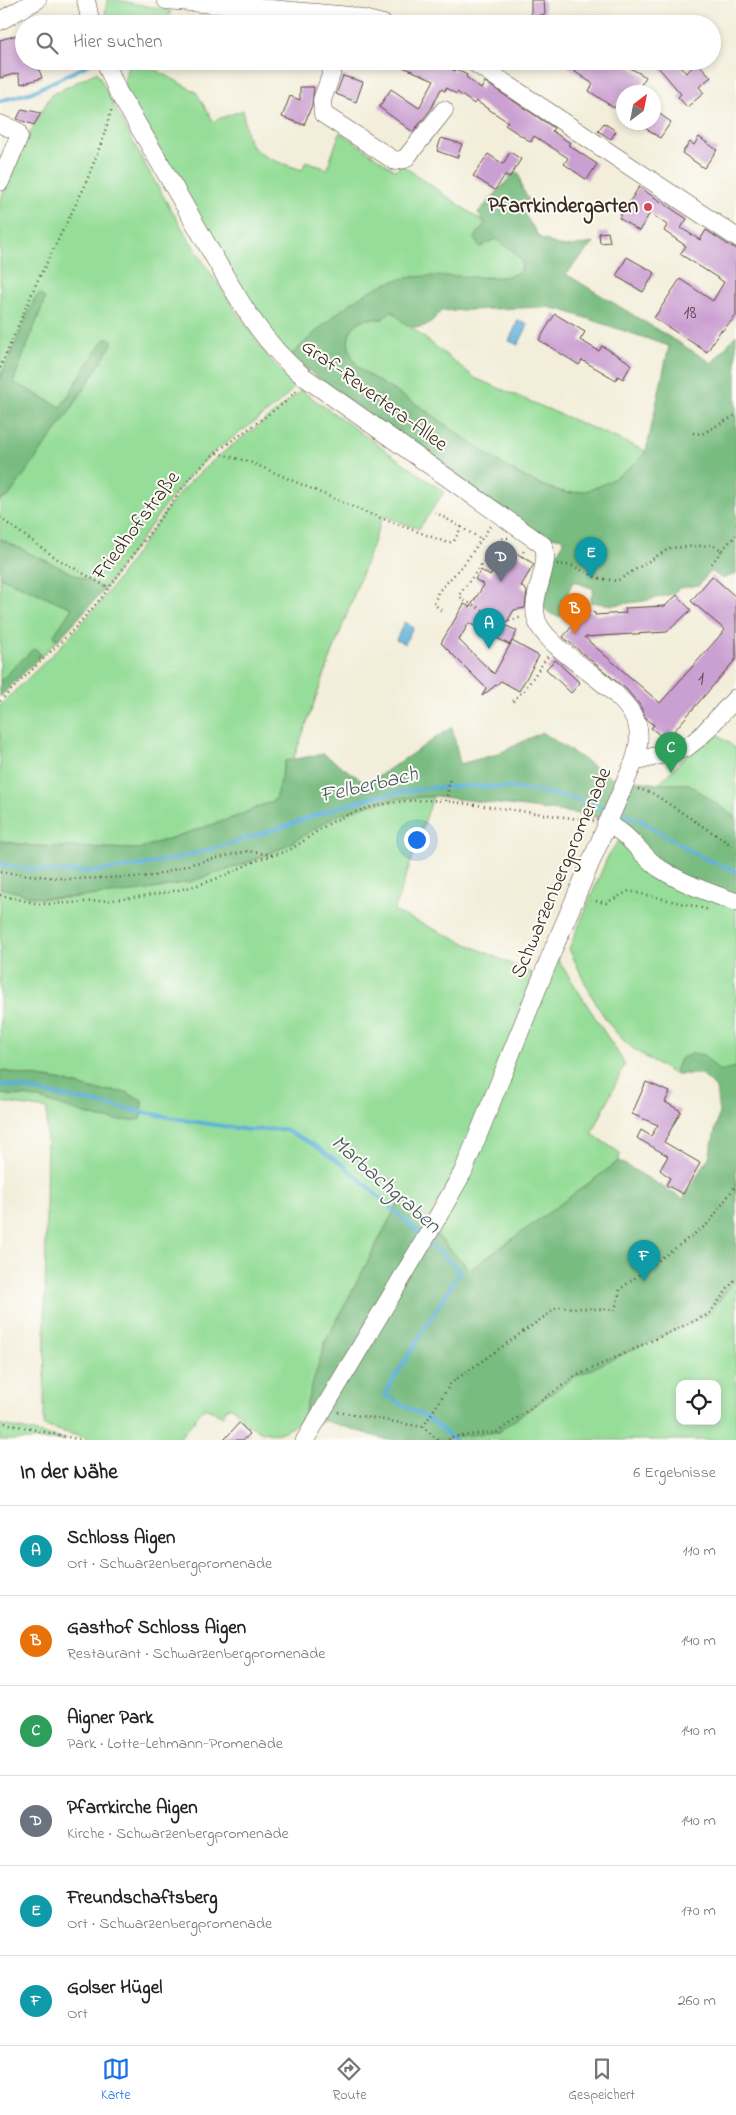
<!DOCTYPE html>
<html lang="de">
<head>
<meta charset="utf-8">
<style>
	:root { --surface:#fff; --page:#f6f6f6; --text:#222; --muted:#767676; --line:#e0e0e0; --accent:#1a73e8 }
	body { margin:0; font-family:"Indie Flower",sans-serif; background:var(--page); color:var(--text) }
	.controls { position:absolute; right:15px; bottom:15px; display:grid; overflow:hidden; border-radius:10px; box-shadow:0 2px 8px #0003 }
	.controls button { width:45px; height:45px; display:grid; place-items:center; padding:0; border:0; border-bottom:1px solid var(--line); background:var(--surface); color:var(--text); font:25px sans-serif }
	.compass { position:absolute; left:616px; top:85px; width:45px; height:45px; border-radius:50%; background:var(--surface); box-shadow:0 2px 8px #0003; rotate:32deg }
	.you { position:absolute; left:416px; top:839px; width:18px; height:18px; margin:-12px; border:4px solid #fff; border-radius:50%; background:#1a73e8; box-shadow:0 0 0 8px #1a73e833 }
	.badge { display:grid; place-items:center; width:32px; height:32px; border-radius:50%; background:var(--accent); color:#fff; font-size:16px; font-weight:700 }
	.pin { position:absolute; translate:-50% -41px; filter:drop-shadow(0 1px 2px #0008) }
	.pin::after { content:''; position:absolute; top:26px; width:18px; height:15px; background:inherit; clip-path:polygon(0 0,100% 0,50% 100%) }
	.list { margin:0; padding:0; list-style:none }
	h2 { display:flex; justify-content:space-between; align-items:center; height:65px; margin:0; padding:0 20px; font-size:21px }
	h2 small { font-size:16px; font-weight:400; color:var(--muted) }
	.list li { display:grid; grid-template-columns:32px 1fr auto; gap:15px; align-items:center; box-sizing:border-box; height:90px; padding:0 20px; border-top:1px solid var(--line) }
	.list b { display:block; font-size:19px; white-space:nowrap }
	.list p { margin:0; font-size:16px; white-space:nowrap; color:var(--muted) }
	.list em { font-size:16px; font-style:normal; color:var(--muted) }
	.icon { flex:none; width:28px; height:28px; fill:none; stroke:currentColor; stroke-width:2; stroke-linecap:round; stroke-linejoin:round }
	.map { position:relative; flex:none; width:736px; height:1440px; overflow:hidden }
	.search { position:absolute; background:var(--surface); box-shadow:0 2px 8px #0003; left:15px; right:15px; top:15px; height:55px; display:flex; align-items:center; gap:12px; box-sizing:border-box; padding:0 18px; border-radius:28px; color:var(--muted); font-size:19px }
	.sheet { height:605px; background:var(--surface) }
	nav { display:flex; justify-content:space-around; align-items:center; box-sizing:border-box; height:70px; border-top:1px solid var(--line); background:var(--surface); font-size:14px; color:var(--muted) }
	nav a { display:grid; justify-items:center; gap:2px }
	nav .on { color:var(--accent) }
	.map>svg:first-child { display:block }
</style>
</head>
<body>
<div class="map">
<svg width="736" height="1440" viewBox="0 0 736 1440">
	<rect width="100%" height="100%" fill="#fdfcf7"/>
	<filter id="ink" filterUnits="userSpaceOnUse"><feTurbulence type="fractalNoise" baseFrequency=".02" numOctaves="2"/><feDisplacementMap in="SourceGraphic" scale="10" xChannelSelector="R" yChannelSelector="G"/><feConvolveMatrix kernelMatrix="1 2 1 2 8 2 1 2 1" color-interpolation-filters="sRGB"/></filter>
	<filter id="wash" filterUnits="userSpaceOnUse"><feTurbulence type="fractalNoise" baseFrequency=".0096" numOctaves="4" result="noise"/><feDisplacementMap in="SourceGraphic" scale="20" xChannelSelector="R" yChannelSelector="G"/><feGaussianBlur stdDeviation="1.12" result="paint"/><feColorMatrix in="noise" values="0 0 0 0 0 0 0 0 0 0 0 0 0 0 0 0 0 1.4 0 .05"/><feComposite in="paint" operator="in"/></filter>
	<g filter="url(#wash)">
		<rect width="100%" height="100%" fill="#f3eeda"/>
		<path fill="#95dd98" stroke="#68845b" fill-rule="evenodd" d="M107 0H117L171 11 165 24H108L105 16Z
			M129 61H149L148 65 196 92 213 121 243 110C244 119 245 129 248 138 254 158 284 163 302 170L306 161 327 169 340 132 395 170 402 165 485 223 475 238 480 246 495 238 513 251 522 261 521 271 511 277H485L383 285 355 300 332 317 289 357 255 314 123 87Z
			M97 72C141 162 192 250 250 331 261 347 272 363 286 376 290 380 293 383 294 388L277 405 216 450 194 471 167 503 105 589 0 539V500L8 497 70 411 112 344 101 343 61 407 13 382 44 302 35 298 0 379V200L34 125 51 95Z
			M391 311 475 378 646 451C631 472 590 497 564 492 516 482 460 433 419 406 400 394 380 383 361 370 349 357 341 334 359 322 366 317 375 319 382 319Z
			M301 390 444 492 419 529 383 516 293 760 285 761 275 800 235 817 138 849 32 846 0 841V705C38 669 76 633 108 592 136 556 159 515 190 482 225 446 266 424 301 390Z
			M0 577 72 608 55 638 59 639 37 660 40 654 0 681Z
			M713 730 736 749V818L689 784H658Z
			M433 797 394 911 538 976 474 1137 426 1224 400 1199 325 1343 303 1417C280 1440 268 1437 242 1421L241 1417 232 1407 226 1408 223 1416 205 1407 178 1440H92L44 1426 47 1109 0 1102V1094L33 1097 99 1118 141 1119 142 1100 125 1092 95 1090 59 1080 23 1075 0 1070V888C14 890 26 897 40 898 59 900 79 897 97 895 162 889 225 876 284 847 302 838 318 825 336 816 366 801 400 798 433 797Z
			M626 830 736 899V1067L719 1071 704 1055 680 1059 674 1074C661 1066 646 1058 634 1049 602 1026 586 983 569 949L608 856Z
			M557 958 625 1064 592 1134 620 1153 619 1161 470 1270 435 1233Z
			M736 1278V1440H449L450 1437 498 1432 574 1377 708 1314ZM680 1384H717V1421H680Z
			M0 1424 66 1440H0Z"/>
		<path fill="#78bc80" stroke="#5a734f" fill-rule="evenodd" d="M514 173H519L522 188 530 202 525 215 540 238 563 247 594 243 566 274 712 363 736 335V574L722 579 711 571 699 585 679 588 673 594 644 601 613 605 590 602 594 589 573 581 565 600 571 603 564 616C554 618 542 611 542 600 542 592 550 565 553 558 557 552 562 548 564 541L560 537 541 539 289 357C324 325 362 283 412 277 424 276 438 276 450 276 474 275 500 283 521 271L522 261 513 251 495 239 480 247 474 239 485 223 478 213ZM546 307 562 310 669 346 646 451C631 472 590 497 564 492 514 482 461 433 419 406 400 394 380 383 361 370 349 357 341 334 359 322 366 317 375 319 383 319L391 311C397 314 398 318 403 322 420 334 430 324 441 311Z
			M40 294 45 298 44 302 13 382 61 407 101 343 108 338 112 340V344L70 411 8 497 0 500V379L35 298Z
			M0 539 105 589 59 639 55 638 54 635 72 608 0 577Z
			M33 649 37 650 40 654 37 660 0 697V681Z
			M452 727 460 764 498 754 542 732 610 777 658 784H689L736 818V899L667 870 611 821 582 814 434 796 401 798 364 806 336 816 284 847 230 869 189 882 143 891 73 897 41 898 0 888V841L32 846 138 849 235 817 275 800 285 761 324 754 367 784Z
			M693 1053 704 1055 719 1071 736 1067V1278L709 1314 574 1377 498 1432 451 1437 449 1440H387L326 1421 308 1424C303 1421 302 1418 304 1412L325 1343 401 1198 470 1270 619 1161 683 1199 709 1157 719 1114 716 1088 701 1074H674L680 1059Z
			M0 1070 23 1075 59 1080 95 1090 125 1092 142 1100 141 1119C104 1126 70 1107 35 1098 24 1095 11 1096 0 1094Z"/>
		<path fill="#5fb0da" stroke="#4d6d7c" d="M518 320 528 325 518 345 509 341Z
			M404 622 413 627 405 644 396 640Z"/>
		<g fill="none" stroke-linecap="round" stroke-linejoin="round">
			<path stroke="#5fb0da" stroke-width="4" d="M0 101 32 92 90 64
				M617 812 642 821 701 857 736 871
				M0 864C98 887 198 855 291 824 320 814 348 802 378 796 452 780 537 783 608 809
				M0 1084 189 1121 249 1130 283 1129 311 1143 345 1166 421 1235
				M428 1242 460 1271 384 1395 429 1419 455 1440"/>
		</g>
		<g id="blocks">
			<path fill="#ca9fd1" d="M531 0H544L545 14 531 18Z
				M24 33V61H36L42 78 21 84 18 73 0 78V40Z
				M388 61H437L455 71 456 69 467 75 466 77 481 89 485 82 554 128 552 131 570 143 568 145 597 164 587 180 564 164 568 158 534 136 531 142 505 125 508 122 476 101 474 104 457 92 456 94 446 88 445 91 441 89 431 109 413 132 379 107 391 89 419 108 434 80Z
				M559 61H618L646 77 636 92H624L614 108 589 91 593 84Z
				M653 61H675L686 73 698 63 711 77 699 87 704 93 687 107 678 97 681 94Z
				M343 76 363 82 356 102 336 94Z
				M300 87H314L312 105 304 125 282 117 290 96 300 100Z
				M22 109 41 113 34 125 17 119Z
				M654 110 671 122 660 138 636 122H654Z
				M604 123 616 131 611 139 598 131Z
				M699 137 717 150 704 168 682 153 690 142 694 145Z
				M441 138 462 144 457 158 437 151Z
				M510 152 521 159 509 178 505 175 495 190 473 176 488 154 503 164Z
				M639 187 687 219 681 228 700 240 706 230 730 246 736 248V316L722 331 721 330 707 352 654 318 680 279 713 301 724 282 680 254 686 246 664 231 667 225 650 213 639 231 619 218Z
				M608 232 610 242 600 243 599 233Z
				M627 257 655 273 643 292 616 276Z
				M555 314 585 332 580 340 599 351 602 346 627 361 631 365 623 379 618 376 616 380 582 360 579 365 539 340Z
				M513 551 534 564 521 586 527 591 525 608 514 610 505 625 517 631 510 645 469 623 459 640 494 674 512 641 539 656 519 691 501 681 482 696 486 688 441 643 464 604 470 607 484 585 475 579 481 570 490 576 494 570 499 573Z
				M712 576 736 597V659L668 738 662 733 660 735 651 728 654 725 647 720 639 704 627 690 563 637 574 624 566 618 573 604 595 613V615L626 613 625 608 665 606 677 595 691 610 667 632 584 637 660 703 725 630 691 601Z
				M555 660 580 683 571 693 546 669Z
				M646 1082 670 1092 665 1102 681 1111 664 1142 700 1163 683 1194 666 1185 670 1178 660 1170 668 1156 637 1138 641 1130 651 1136 658 1125 632 1114Z
				M239 1423 250 1434 243 1440H224Z"/>
		</g>
	</g>
	<g filter="url(#ink)">
		<use href="#blocks" fill-opacity="0" stroke="#57473a" stroke-width="1"/>
		<g fill="none" stroke-linecap="round" stroke-linejoin="round">
			<defs>
				<path id="minor" d="M86 0 91 24
					M166 0 351 16 383 24
					M0 21 37 0
					M105 61 118 92C148 141 176 191 205 241 232 288 260 342 303 376L543 545C553 568 524 601 540 627 561 660 625 688 637 724 641 737 638 750 634 762L555 945 463 1172 428 1234 305 1440
					M336 61 322 100 323 114 395 161 405 159 444 110
					M472 61 736 237
					M0 124 17 131 19 137 0 182
					M634 762 686 748 700 737 736 698
					M606 824C628 831 640 855 659 868 682 883 710 893 736 902"/>
			</defs>
			<use href="#minor" stroke="#57473a" stroke-width="19"/>
			<path stroke="#57473a" stroke-width="2.5" stroke-dasharray="1 4" stroke-linecap="butt" d="M0 368 36 284 84 188 102 141 112 108
				M693 433 702 434 736 415
				M217 453 250 462 367 513 448 543 454 541 462 526
				M435 512 481 539
				M0 518 56 558 109 588
				M508 538H503L499 541 459 595 463 600 506 622 522 617
				M722 550 736 535
				M522 557 524 549
				M557 564 573 566 598 578 617 581 670 548 712 545 722 550 711 565
				M441 610 434 604 438 592 465 563 491 525
				M0 701 73 630 103 596 190 478 215 453 284 403 297 390
				M513 701 525 689 548 656
				M638 789 652 793 736 848
				M446 801 450 779
				M0 872 69 879 135 877 154 876 195 863 248 851 272 855
				M0 895 39 904H52C105 901 162 898 213 880 229 874 243 866 258 860 269 856 280 854 291 849 305 841 317 830 332 822 367 804 407 798 446 801L594 821
				M591 900 606 903 629 891 710 910
				M338 1412 423 1427 438 1440
				M0 1422 81 1440
				M423 1427 451 1383 558 1307 615 1310 620 1289 709 1223 736 1185
				M449 1440 450 1437 498 1432 574 1377 709 1314 736 1278"/>
			<use href="#minor" stroke="#fff" stroke-width="18"/>
		</g>
	</g>
	<circle fill="#d1495b" stroke="#fdfcf7" stroke-width="2" cx="648" cy="207" r="5"/>
	<g text-anchor="middle" dominant-baseline="central" stroke-width="4" stroke-linejoin="round" paint-order="stroke">
		<g font-size="19" fill="#5f474b">
			<text x="690" y="313">18</text>
			<text x="701" y="679">1</text>
		</g>
		<g font-size="21" font-weight="bold" fill="#3b2a1e" stroke="#fdfcf7" text-anchor="end">
			<text x="638" y="207">Pfarrkindergarten</text>
		</g>
		<g font-size="21" fill="#3b2a1e" stroke="#fdfcf7">
			<text transform="translate(374 396) rotate(36)">Graf-Revertera-Allee</text>
			<text transform="translate(137 526) rotate(-53)">Friedhofstraße</text>
			<text transform="translate(562 873) rotate(-67)">Schwarzenbergpromenade</text>
		</g>
		<g font-size="22" font-style="italic" fill="#485960" stroke="#fdfcf7">
			<text transform="translate(369 786) rotate(-13)">Felberbach</text>
			<text transform="translate(385 1185) rotate(41)">Marbachgraben</text>
		</g>
	</g>
</svg>
<div class="controls">
<button><svg class="icon" aria-label="locate" viewBox="0 0 24 24"><circle cx="12" cy="12" r="6"/><path d="M12 2v4M12 18v4M2 12h4M18 12h4"/></svg></button>
</div>
<svg class="compass" viewBox="-18 -18 36 36"><path d="M0-13l5 13h-10z" fill="#e53935"/><path d="M0 13l5-13h-10z" fill="#767676"/></svg>
<div class="you"></div>
<div class="pin badge" style="left:489px;top:649px;background:#0f9aa8">A</div>
<div class="pin badge" style="left:575px;top:634px;background:#e8710a">B</div>
<div class="pin badge" style="left:671px;top:773px;background:#2e9e5b">C</div>
<div class="pin badge" style="left:501px;top:582px;background:#6b7280">D</div>
<div class="pin badge" style="left:591px;top:578px;background:#0f9aa8">E</div>
<div class="pin badge" style="left:644px;top:1281px;background:#0f9aa8">F</div>
<div class="search"><svg class="icon" aria-label="search" viewBox="0 0 24 24"><circle cx="10" cy="10" r="6"/><path d="M15 15l6 6"/></svg>Hier suchen</div>
</div>
<section class="sheet">
<h2>In der Nähe<small>6 Ergebnisse</small></h2>
<ul class="list">
<li><span class="badge" style="background:#0f9aa8">A</span><div><b>Schloss Aigen</b><p>Ort · Schwarzenbergpromenade</p></div><em>110 m</em></li>
<li><span class="badge" style="background:#e8710a">B</span><div><b>Gasthof Schloss Aigen</b><p>Restaurant · Schwarzenbergpromenade</p></div><em>140 m</em></li>
<li><span class="badge" style="background:#2e9e5b">C</span><div><b>Aigner Park</b><p>Park · Lotte-Lehmann-Promenade</p></div><em>140 m</em></li>
<li><span class="badge" style="background:#6b7280">D</span><div><b>Pfarrkirche Aigen</b><p>Kirche · Schwarzenbergpromenade</p></div><em>140 m</em></li>
<li><span class="badge" style="background:#0f9aa8">E</span><div><b>Freundschaftsberg</b><p>Ort · Schwarzenbergpromenade</p></div><em>170 m</em></li>
<li><span class="badge" style="background:#0f9aa8">F</span><div><b>Golser Hügel</b><p>Ort</p></div><em>260 m</em></li>
</ul>
</section>
<nav>
<a class="on"><svg class="icon" aria-label="map" viewBox="0 0 24 24"><path d="M3 6l6-2 6 2 6-2v14l-6 2-6-2-6 2zM9 4v14M15 6v14"/></svg>Karte</a>
<a><svg class="icon" aria-label="directions" viewBox="0 0 24 24"><path d="M12 3l9 9-9 9-9-9zM9 14v-3h6M13 9l2 2-2 2"/></svg>Route</a>
<a><svg class="icon" aria-label="saved" viewBox="0 0 24 24"><path d="M7 4h10v16l-5-4-5 4z"/></svg>Gespeichert</a>
</nav>
</body>
</html>
